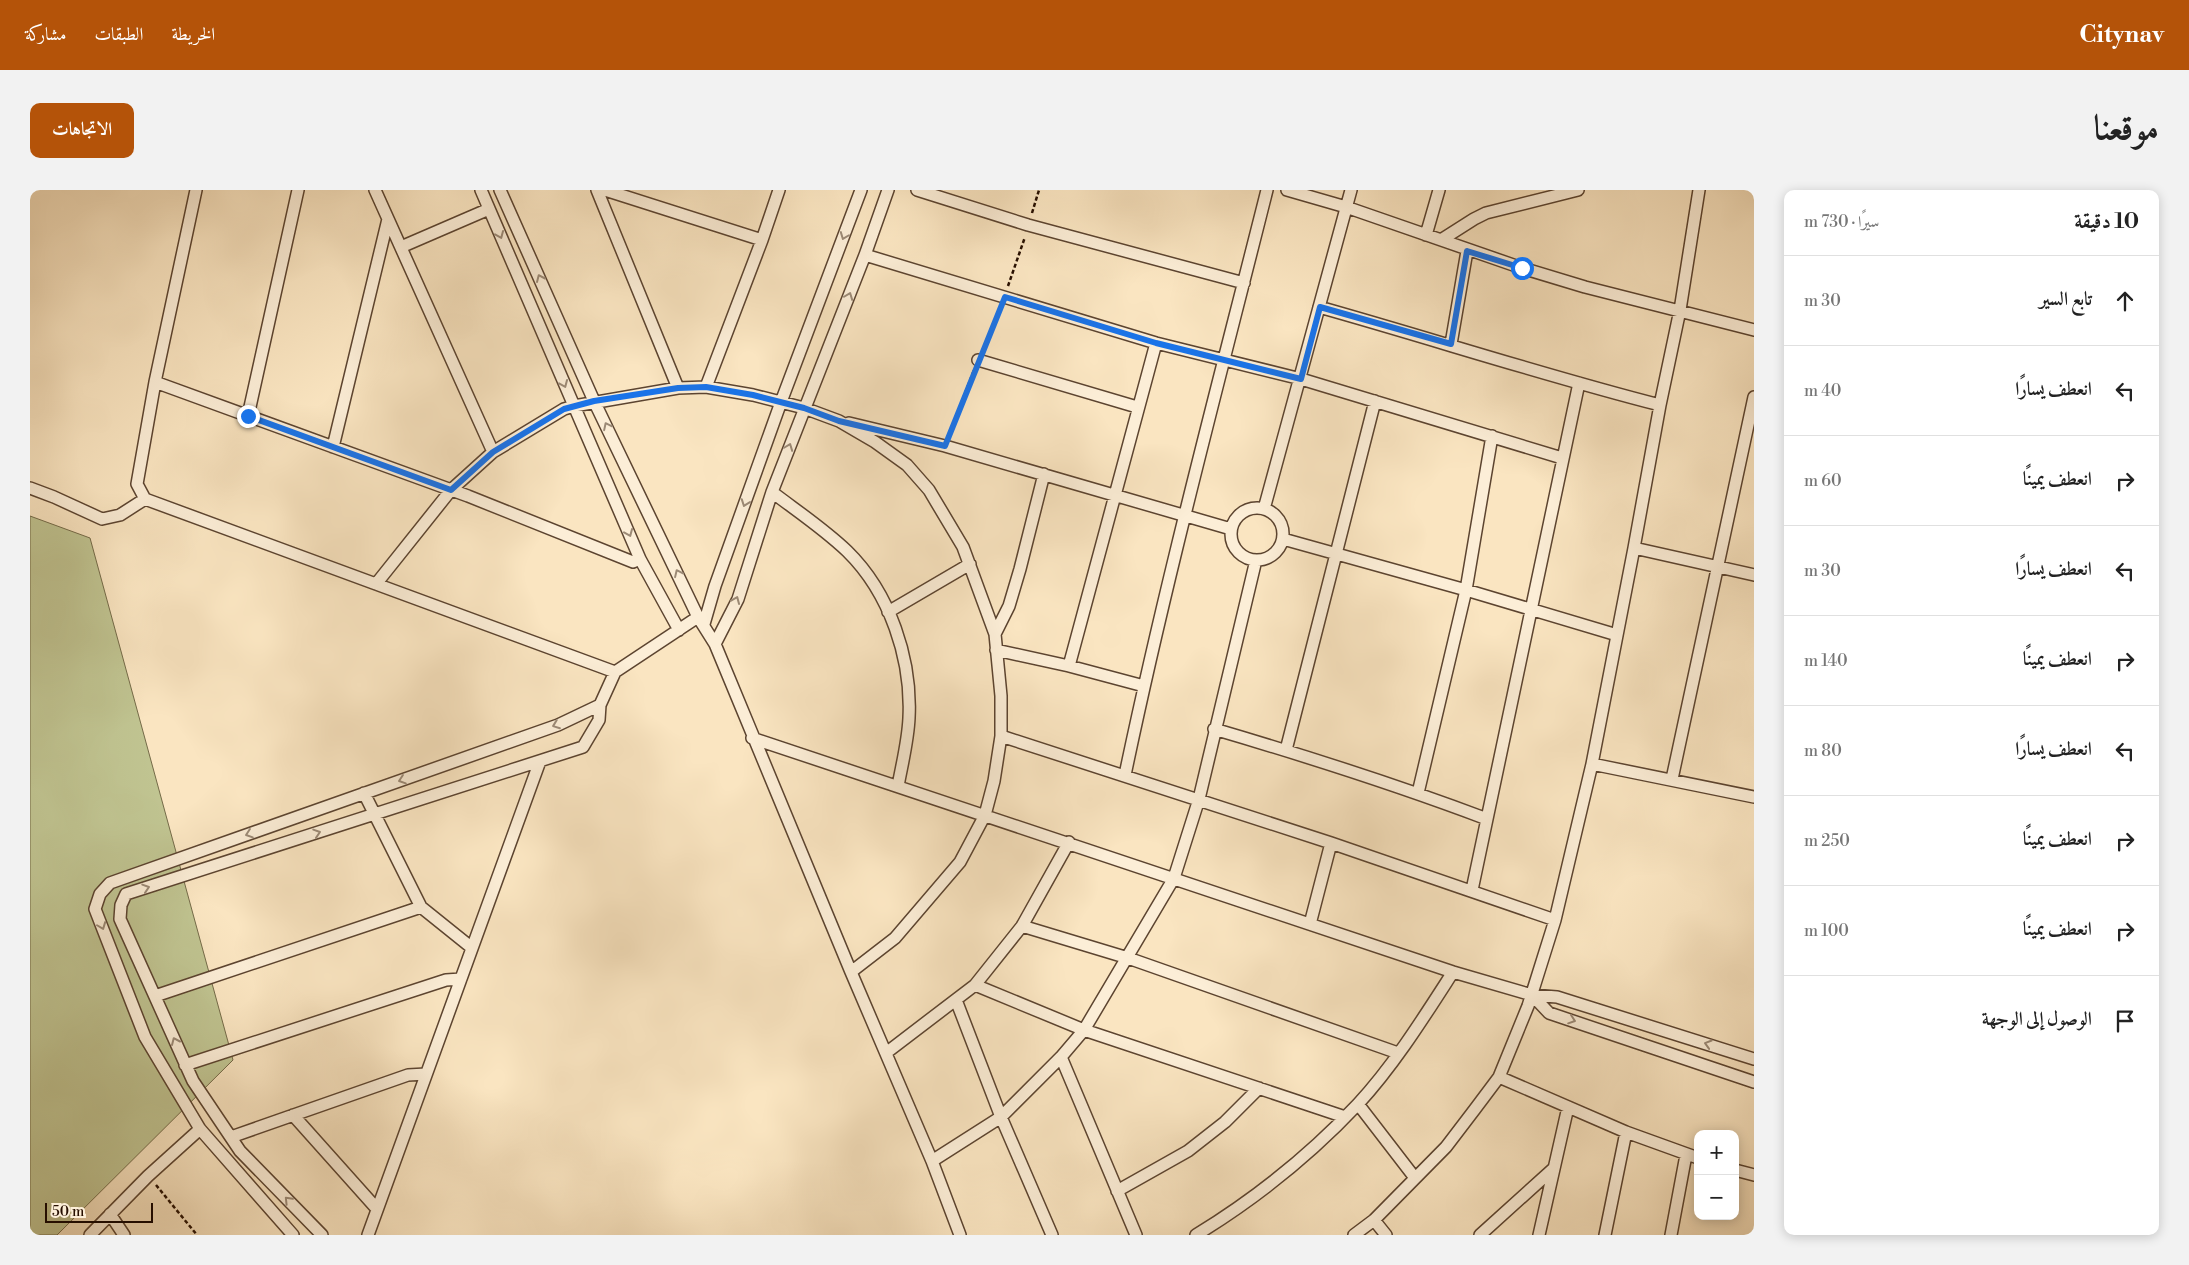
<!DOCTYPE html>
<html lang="ar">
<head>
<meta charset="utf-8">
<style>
	:root { --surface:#fff; --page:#f2f2f2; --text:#222; --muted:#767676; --line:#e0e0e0; --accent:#b45309 }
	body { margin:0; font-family:"Libre Bodoni",Amiri,serif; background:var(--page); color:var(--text); direction:rtl }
	.controls { position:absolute; right:15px; bottom:15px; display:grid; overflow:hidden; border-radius:10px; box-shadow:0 2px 12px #0003 }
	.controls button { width:45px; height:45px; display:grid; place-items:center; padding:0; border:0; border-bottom:1px solid var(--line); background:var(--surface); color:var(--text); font:25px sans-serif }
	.scale { position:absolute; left:15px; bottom:12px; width:108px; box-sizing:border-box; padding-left:5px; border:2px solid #270f00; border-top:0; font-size:14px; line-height:18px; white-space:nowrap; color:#270f00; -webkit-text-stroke:4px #fceed7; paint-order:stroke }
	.stop { position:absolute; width:15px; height:15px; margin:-11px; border:4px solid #1a73e8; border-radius:50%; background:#fff }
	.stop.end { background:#1a73e8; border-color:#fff; box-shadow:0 1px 5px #0008 }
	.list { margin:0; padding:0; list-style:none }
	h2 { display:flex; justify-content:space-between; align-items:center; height:65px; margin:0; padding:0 20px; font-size:21px }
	h2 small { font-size:16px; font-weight:400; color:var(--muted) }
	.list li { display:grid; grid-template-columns:32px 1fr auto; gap:15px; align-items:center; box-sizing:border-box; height:90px; padding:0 20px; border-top:1px solid var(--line) }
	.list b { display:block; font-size:19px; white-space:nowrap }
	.list em { font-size:16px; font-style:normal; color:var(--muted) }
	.icon { flex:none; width:28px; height:28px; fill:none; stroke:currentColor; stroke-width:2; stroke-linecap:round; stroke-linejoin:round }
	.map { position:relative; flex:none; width:1724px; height:1045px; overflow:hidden; direction:ltr; border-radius:10px }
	header { display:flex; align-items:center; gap:30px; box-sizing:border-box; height:70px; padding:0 25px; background:var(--accent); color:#fff }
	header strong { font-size:24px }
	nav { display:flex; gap:28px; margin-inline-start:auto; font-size:18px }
	.intro { display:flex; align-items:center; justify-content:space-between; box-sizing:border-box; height:120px; padding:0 30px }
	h1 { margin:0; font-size:35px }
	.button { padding:12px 22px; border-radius:10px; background:var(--accent); color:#fff; font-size:18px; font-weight:700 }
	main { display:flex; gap:30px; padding:0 30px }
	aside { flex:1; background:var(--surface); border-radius:10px; box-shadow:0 2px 12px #0003 }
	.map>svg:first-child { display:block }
</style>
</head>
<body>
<header>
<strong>Citynav</strong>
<nav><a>الخريطة</a><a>الطبقات</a><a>مشاركة</a></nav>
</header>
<div class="intro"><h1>موقعنا</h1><a class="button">الاتجاهات</a></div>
<main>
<aside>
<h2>10 دقيقة<small>سيرًا · 730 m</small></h2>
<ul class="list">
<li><svg class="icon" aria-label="ahead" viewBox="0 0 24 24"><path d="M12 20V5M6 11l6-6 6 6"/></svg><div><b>تابع السير</b></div><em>30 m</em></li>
<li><svg class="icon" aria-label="left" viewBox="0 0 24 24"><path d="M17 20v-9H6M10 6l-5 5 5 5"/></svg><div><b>انعطف يسارًا</b></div><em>40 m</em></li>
<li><svg class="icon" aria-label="right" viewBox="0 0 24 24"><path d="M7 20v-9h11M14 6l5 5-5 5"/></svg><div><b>انعطف يمينًا</b></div><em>60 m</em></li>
<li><svg class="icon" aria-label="left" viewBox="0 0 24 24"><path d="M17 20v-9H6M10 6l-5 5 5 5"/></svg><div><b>انعطف يسارًا</b></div><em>30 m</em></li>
<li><svg class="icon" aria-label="right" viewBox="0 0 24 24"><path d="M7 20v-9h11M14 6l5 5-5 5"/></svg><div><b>انعطف يمينًا</b></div><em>140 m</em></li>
<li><svg class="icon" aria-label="left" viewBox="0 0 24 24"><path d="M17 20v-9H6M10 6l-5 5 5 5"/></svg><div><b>انعطف يسارًا</b></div><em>80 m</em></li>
<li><svg class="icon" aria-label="right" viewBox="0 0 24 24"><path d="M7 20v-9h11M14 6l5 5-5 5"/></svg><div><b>انعطف يمينًا</b></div><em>250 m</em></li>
<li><svg class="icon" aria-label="right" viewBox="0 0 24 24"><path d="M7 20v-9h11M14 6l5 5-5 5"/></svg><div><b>انعطف يمينًا</b></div><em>100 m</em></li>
<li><svg class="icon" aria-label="arrive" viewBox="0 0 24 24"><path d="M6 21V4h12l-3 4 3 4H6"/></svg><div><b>الوصول إلى الوجهة</b></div></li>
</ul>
</aside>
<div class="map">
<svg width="1724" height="1045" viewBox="0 0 1724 1045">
	<rect width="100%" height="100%" fill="#fae5c1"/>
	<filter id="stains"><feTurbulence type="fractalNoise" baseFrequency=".004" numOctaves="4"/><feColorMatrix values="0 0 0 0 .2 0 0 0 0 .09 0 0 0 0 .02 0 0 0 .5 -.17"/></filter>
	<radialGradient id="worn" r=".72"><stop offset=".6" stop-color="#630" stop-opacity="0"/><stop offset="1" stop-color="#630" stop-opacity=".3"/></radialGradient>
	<path fill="#c0c491" stroke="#746a48" d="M0 326 60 348 203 870 27 1045H0Z"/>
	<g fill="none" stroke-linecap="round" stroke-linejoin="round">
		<defs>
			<path id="street" d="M166 0 125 192 107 294 115 309 585 482 668 427
				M345 0 463 262 534 219 544 216 648 198 676 197 723 205 774 218 809 231 845 252 877 275 899 300 933 357 965 444 971 506V546L964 591 955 625 930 672 865 748 821 782
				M451 0 610 369 649 440
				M470 0 564 211 668 427 685 454 821 782 902 971 930 1045
				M567 0 648 198
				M575 0 732 50
				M887 0 998 35 1214 93
				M1257 0 1316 17 1492 78 1555 97 1724 140
				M1396 45 1409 0
				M1411 50 1444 29 1456 23 1548 0
				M371 57 459 19
				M835 65 1126 153 1271 189 1532 268
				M1289 117C1403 149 1516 186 1630 215
				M1421 154 1437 61
				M948 170 1107 217
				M125 192 438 306 603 372 610 369
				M676 197 732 50 749 0
				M218 226 268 0
				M819 233 915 256 1201 339
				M303 257 358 29
				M0 298 24 307 72 329 90 325 115 309
				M742 302C767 321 794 339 817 361 860 403 882 469 879 528 878 551 872 574 868 596
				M1201 344a26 26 0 1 1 52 0a26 26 0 1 1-52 0Z
				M1234 319 1321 0
				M1253 349 1436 400 1587 445
				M1604 358 1724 385
				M346 394 421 300 463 262
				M858 422 940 374
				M674 434 685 396 751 212 831 0
				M965 444 979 416 990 379 1014 284
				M685 454 708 409 742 302 835 65 858 0
				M966 460 1039 476 1114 496
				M1039 476 1126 153
				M1184 539C1276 566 1367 595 1457 629
				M971 546 1301 653 1525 730
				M722 548 1423 782 1502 805 1527 807 1724 869
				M1256 560 1345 211
				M1562 574 1724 607
				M1095 585C1136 389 1188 195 1237 0
				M1642 589 1724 207
				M1388 603 1436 400 1462 246
				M1442 700 1549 193
				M391 717 442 758
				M1280 734 1301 653
				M992 736 1098 768 1368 863
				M945 795 1054 840 1315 927
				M1502 805 1519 823 1724 892
				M125 806 391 717 334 603
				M926 810 971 927 1022 1045
				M856 863 945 795 992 736 1039 652
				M1031 867 1106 1045
				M155 875 416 790 431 789
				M1469 887 1596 942 1668 968
				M1328 914 1385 988
				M263 925 347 1019
				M201 947 378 885 396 884
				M902 971 971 927 1031 867 1054 840 1144 688 1169 609 1226 370
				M1705 980 1724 985
				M1087 1001 1158 961 1195 932 1229 898
				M80 1024 94 1045
				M1344 1030 1356 1045
				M60 1045 118 986 170 939
				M263 1045 170 939 115 847 65 719 70 704 80 693 528 535 570 515
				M292 1045 210 961 163 891 90 729 91 715 96 704 553 557 569 530 570 515 585 482
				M338 1045 510 571
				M1166 1045C1225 1009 1280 965 1328 914 1364 875 1394 827 1423 782
				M1324 1045 1344 1030 1416 957 1445 919 1469 887 1498 816 1525 730 1562 574 1604 358 1630 215 1650 120 1669 0
				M1450 1045 1523 979
				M1509 1045 1538 917
				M1575 1045 1596 942
				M1641 1045 1656 965"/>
		</defs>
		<use href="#street" stroke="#5c4430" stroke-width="14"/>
		<path stroke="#270f00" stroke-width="2.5" stroke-dasharray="4 2.5" stroke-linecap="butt" d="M1002 23 1009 0
			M978 96 995 47
			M953 159 970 118
			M919 245 944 180
			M126 995 167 1045"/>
		<use href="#street" stroke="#fceed7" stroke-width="11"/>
	</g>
	<defs><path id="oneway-chevron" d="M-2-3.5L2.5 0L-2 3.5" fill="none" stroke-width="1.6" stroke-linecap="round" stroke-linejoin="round" transform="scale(1.25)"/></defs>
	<g stroke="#9c8a76">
		<use href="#oneway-chevron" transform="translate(470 45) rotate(67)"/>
		<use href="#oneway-chevron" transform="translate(814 46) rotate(111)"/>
		<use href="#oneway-chevron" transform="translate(510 88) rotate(-114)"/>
		<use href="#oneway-chevron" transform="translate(819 106) rotate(-69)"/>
		<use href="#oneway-chevron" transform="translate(534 194) rotate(67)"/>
		<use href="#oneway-chevron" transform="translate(577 236) rotate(-116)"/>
		<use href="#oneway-chevron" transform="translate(759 257) rotate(-69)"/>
		<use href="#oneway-chevron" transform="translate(715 313) rotate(110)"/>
		<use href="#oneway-chevron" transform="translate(599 343) rotate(67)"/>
		<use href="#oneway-chevron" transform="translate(648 383) rotate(-115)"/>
		<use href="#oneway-chevron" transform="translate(706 410) rotate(-67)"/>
		<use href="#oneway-chevron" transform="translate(526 535) rotate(159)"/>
		<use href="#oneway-chevron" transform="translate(372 590) rotate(161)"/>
		<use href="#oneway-chevron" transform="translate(287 643) rotate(-18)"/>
		<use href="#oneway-chevron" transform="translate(219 644) rotate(161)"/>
		<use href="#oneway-chevron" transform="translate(116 698) rotate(-18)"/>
		<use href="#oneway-chevron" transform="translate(72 736) rotate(69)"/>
		<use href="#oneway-chevron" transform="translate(1542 830) rotate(19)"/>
		<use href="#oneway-chevron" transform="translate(145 851) rotate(-114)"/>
		<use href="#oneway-chevron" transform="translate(1678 854) rotate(-163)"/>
		<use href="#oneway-chevron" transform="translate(258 1010) rotate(-134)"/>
	</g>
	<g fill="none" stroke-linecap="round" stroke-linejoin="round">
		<path stroke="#1a73e8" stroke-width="6" d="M218 226 421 300 463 262 534 219 564 211 648 198 676 197 723 205 774 218 809 231 915 256 975 107 1126 153 1271 189 1290 117 1421 154 1437 61 1492 78"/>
	</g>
	<rect width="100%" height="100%" filter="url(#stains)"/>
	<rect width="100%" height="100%" fill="url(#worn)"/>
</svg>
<div class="controls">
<button>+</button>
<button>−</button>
</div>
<div class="scale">50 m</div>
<div class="stop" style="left:1492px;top:78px"></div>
<div class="stop end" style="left:218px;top:226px"></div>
</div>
</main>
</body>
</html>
